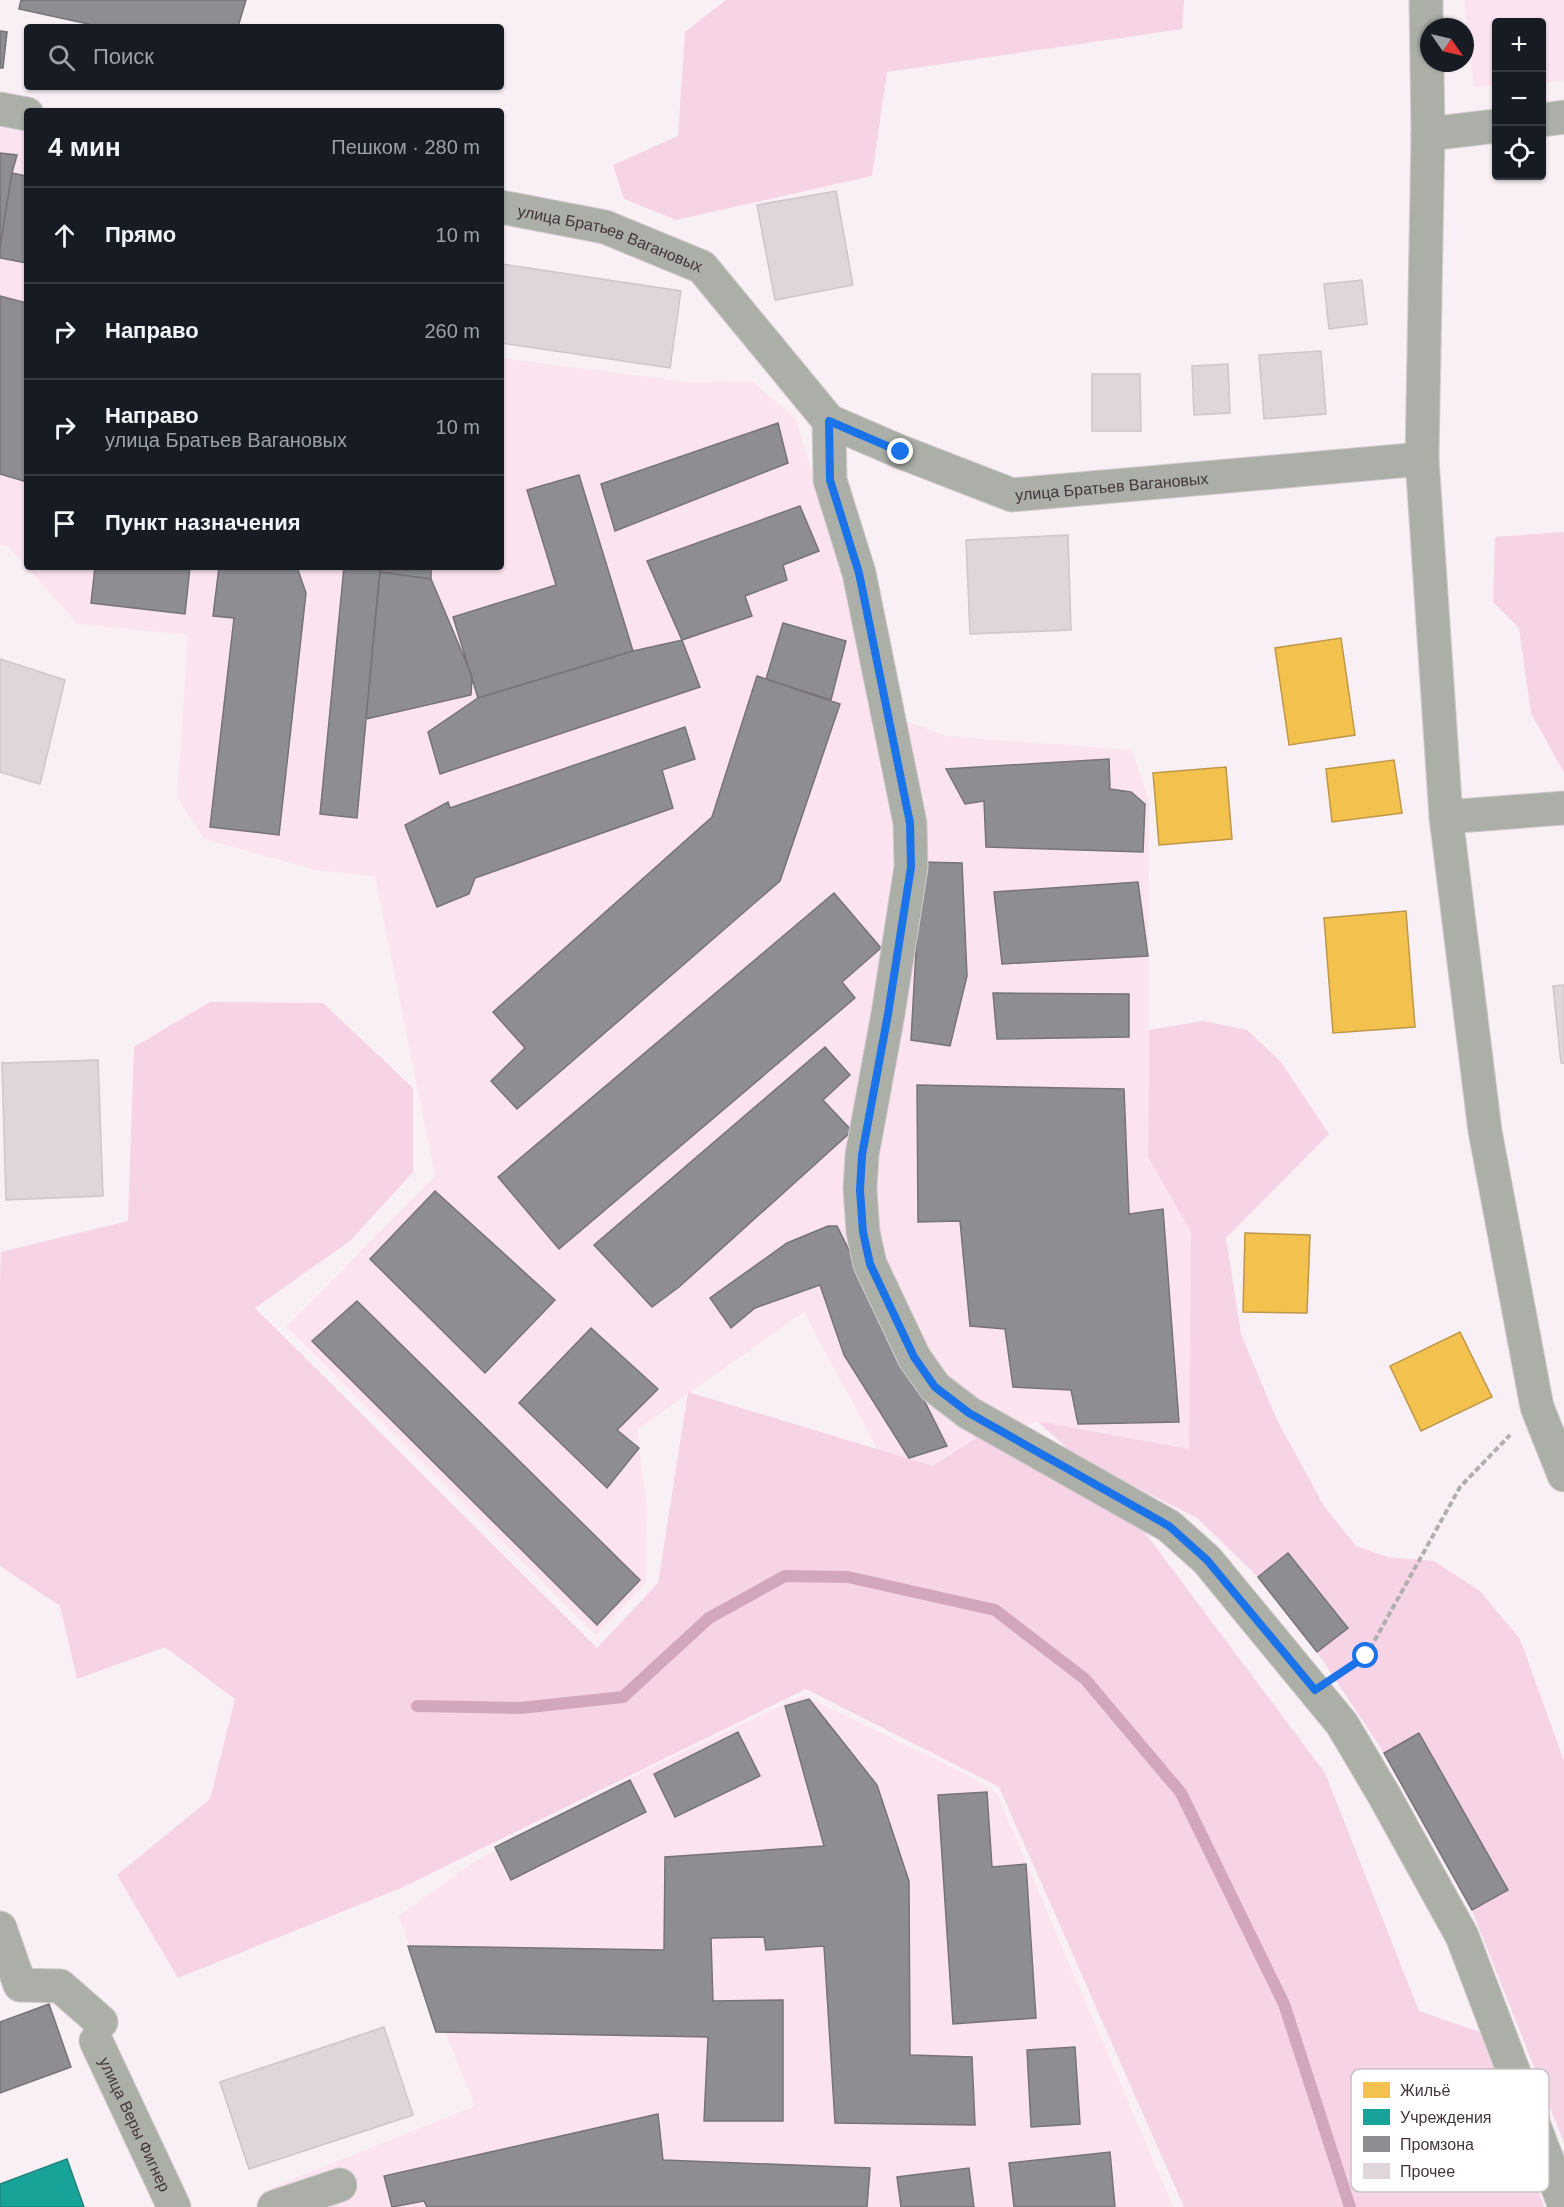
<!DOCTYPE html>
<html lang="ru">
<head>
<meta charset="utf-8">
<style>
	:root { --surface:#171b24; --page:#20242c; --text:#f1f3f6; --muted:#9ea1a6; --line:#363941 }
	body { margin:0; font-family:Helvetica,sans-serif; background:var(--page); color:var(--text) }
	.controls { position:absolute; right:18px; top:18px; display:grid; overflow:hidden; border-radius:6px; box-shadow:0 2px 4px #0004 }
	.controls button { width:54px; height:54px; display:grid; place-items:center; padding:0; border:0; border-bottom:2px solid var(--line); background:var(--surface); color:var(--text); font:30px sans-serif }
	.compass { position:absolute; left:1420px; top:18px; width:54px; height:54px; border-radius:50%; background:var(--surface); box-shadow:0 2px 4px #0004; rotate:124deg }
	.stop { position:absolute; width:18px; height:18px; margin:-14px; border:4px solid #1a73e8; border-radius:50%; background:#fff }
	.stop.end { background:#1a73e8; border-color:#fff; box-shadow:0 2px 6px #0008 }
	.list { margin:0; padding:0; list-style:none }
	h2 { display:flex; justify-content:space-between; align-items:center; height:78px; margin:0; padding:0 24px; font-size:26px }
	h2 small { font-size:20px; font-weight:400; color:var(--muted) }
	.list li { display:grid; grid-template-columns:39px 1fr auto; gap:18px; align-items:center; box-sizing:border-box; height:96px; padding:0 24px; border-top:2px solid var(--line) }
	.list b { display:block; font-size:22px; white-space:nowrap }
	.list p { margin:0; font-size:20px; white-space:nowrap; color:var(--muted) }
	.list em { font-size:20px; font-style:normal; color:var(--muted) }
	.icon { flex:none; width:33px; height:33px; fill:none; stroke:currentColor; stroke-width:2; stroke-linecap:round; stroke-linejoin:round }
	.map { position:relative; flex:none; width:1564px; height:2207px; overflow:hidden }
	.search { position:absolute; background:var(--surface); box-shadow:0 2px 4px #0004; left:24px; top:24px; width:480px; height:66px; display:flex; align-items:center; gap:15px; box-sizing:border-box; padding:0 21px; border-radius:6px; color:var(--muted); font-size:22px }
	.panel { position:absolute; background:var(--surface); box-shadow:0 2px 4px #0004; left:24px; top:108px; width:480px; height:462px; border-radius:6px }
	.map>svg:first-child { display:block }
</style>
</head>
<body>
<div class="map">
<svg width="1564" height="2207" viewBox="0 0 1564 2207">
	<rect width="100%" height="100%" fill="#f8f0f4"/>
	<path fill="#fbe4ef" d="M1464 0H1564V81L1542 83V22H1496V86L1474 87Z
		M0 128 27 132V567H501V358L691 382 752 381 796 419 822 505 858 608 869 707 946 736 1132 750 1149 801 1148 1157 1192 1232 1189 1449 1037 1421 895 1482 804 1312 637 1430 647 1508 646 1583 596 1635 286 1327 435 1176 375 877 316 870 204 839 177 797 188 635 77 624 9 547 0 545Z
		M803 1695 968 1775 997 1794 1173 2207H265L273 2187 475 2106 398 1916 479 1859 642 1772Z"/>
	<path fill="#f6d4e5" d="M726 0H1184L1182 29 887 72 872 176 676 220 624 199 613 165 678 136 685 32Z
		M1561 532 1564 533V773L1531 713 1519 628 1493 602 1495 537Z
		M210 1002 323 1003 413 1088V1172L350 1241 255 1308 597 1648 658 1583 688 1392 933 1466 980 1436 1134 1518 1325 1773 1419 2011 1480 2032 1544 2207H1184L999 1787 806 1689 401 1888 178 1978 117 1875 210 1799 235 1699 165 1647 77 1679 60 1606 0 1566V1281L1 1252 128 1221 134 1047Z
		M1203 1021 1247 1030 1281 1062 1329 1134 1226 1238 1241 1334 1277 1420 1324 1506 1356 1546 1388 1557 1434 1561 1480 1591 1520 1639 1564 1761V2143L1472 1910 1508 1889 1419 1733 1384 1753 1317 1652 1348 1627 1289 1553 1258 1577 1197 1518 1077 1457 1037 1421 1189 1449 1191 1232 1148 1157 1149 1030Z"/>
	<path fill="#f2c14e" stroke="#be9749" stroke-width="1.5" d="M1341 638 1355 735 1289 745 1275 648Z
		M1394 760 1402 813 1332 822 1326 769Z
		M1226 767 1232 839 1159 845 1153 773Z
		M1406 911 1415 1027 1333 1033 1324 918Z
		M1245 1233 1310 1235 1307 1313 1243 1312Z
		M1460 1332 1492 1397 1421 1431 1390 1366Z"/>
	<path fill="#17a398" stroke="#24827c" stroke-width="1.5" d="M67 2159 84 2207H0V2184Z"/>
	<path fill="#8d8d92" stroke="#777378" stroke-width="1.5" d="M21 0H246L238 27H102L19 9Z
		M0 31 7 32 3 68H0Z
		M0 153 17 155 12 173 0 247Z
		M12 173 27 176V263L0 258V247Z
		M0 296 27 303V482L0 474Z
		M778 423 788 463 615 531 601 484Z
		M579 475 633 651 478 698 453 617 556 585 527 490Z
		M800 506 819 551 783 565 787 580 745 596 752 616 682 640 647 561Z
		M95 567H190L185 614 91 603Z
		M219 567H297L306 593 279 835 210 827 234 618 213 616Z
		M344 567H380L357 818 320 814Z
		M380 567H431V579L380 572Z
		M380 572 431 579 472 676 471 695 366 719Z
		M783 623 846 641 831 700 766 679Z
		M682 640 700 687 440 774 428 732 478 698 633 651Z
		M757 676 840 704 780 881 517 1109 491 1081 525 1048 493 1012 712 817Z
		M685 727 695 759 662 770 673 808 475 878 469 894 437 907 405 825 448 802 450 808Z
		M1109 759 1110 789 1131 792 1145 804 1143 852 986 847 984 801 965 804 946 769Z
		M921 862 962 863 967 976 950 1046 911 1040Z
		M1138 882 1148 956 1002 964 994 892Z
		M834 893 881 948 842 982 855 998 559 1249 498 1177Z
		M993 993 1129 994V1037L997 1039Z
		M825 1047 850 1075 823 1100 852 1131 679 1287 652 1307 594 1245Z
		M917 1085 1124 1089 1129 1214 1163 1209 1179 1422 1078 1424 1071 1390 1013 1387 1005 1329 970 1326 960 1221 918 1222Z
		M435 1191 555 1300 485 1373 370 1259Z
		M828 1226H837L947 1446 909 1458 844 1355 820 1285 755 1308 731 1328 710 1298 787 1243Z
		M357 1301 640 1580 597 1625 312 1341Z
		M591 1328 658 1389 617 1430 639 1448 607 1488 519 1403Z
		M1288 1553 1348 1628 1317 1652 1258 1577Z
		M809 1699 877 1785 909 1881 910 2055 972 2057 975 2125 835 2123 824 1946 766 1950 764 1937 711 1938 713 2001 783 2000V2121H704L708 2037 436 2032 408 1946 664 1950 665 1857 824 1846 785 1706Z
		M738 1732 760 1776 675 1817 654 1774Z
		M1419 1733 1508 1890 1472 1910 1384 1753Z
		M630 1780 646 1812 511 1880 495 1847Z
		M987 1792 992 1867 1026 1864 1036 2018 953 2024 938 1795Z
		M49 2004 71 2067 0 2093V2022Z
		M1075 2047 1080 2124 1031 2127 1027 2050Z
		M658 2114 663 2160 870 2168 867 2207H427L424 2201 392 2207 384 2176Z
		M1110 2152 1115 2207H1014L1009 2163Z
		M969 2168 974 2207H901L897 2177Z"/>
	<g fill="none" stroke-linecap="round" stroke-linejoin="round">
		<path stroke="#d2a6bc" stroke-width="12" d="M417 1706 520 1708 623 1697 709 1618 785 1576 848 1577 995 1610 1085 1679 1181 1793 1284 2004 1350 2207"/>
	</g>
	<path fill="#dfd5da" stroke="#cfc5ca" stroke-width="1.5" d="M836 191 853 285 775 300 757 205Z
		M501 264 681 291 670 368 501 343Z
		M1362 280 1367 324 1329 329 1324 284Z
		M1321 351 1326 414 1264 419 1259 355Z
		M1228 364 1230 413 1194 415 1192 366Z
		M1092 374H1140L1141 431H1092Z
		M1068 535 1071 630 970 634 966 540Z
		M0 659 65 680 40 784 0 772Z
		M1564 985V1063H1561L1553 986Z
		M98 1060 103 1196 6 1200 2 1063Z
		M384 2027 413 2115 249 2169 220 2082Z"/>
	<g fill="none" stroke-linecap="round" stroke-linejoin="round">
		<defs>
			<g id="minor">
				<path d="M1426 0 1428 134 1422 459 1446 817 1485 1131 1537 1407 1564 1475"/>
				<path d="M0 109 27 114"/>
				<path d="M1542 120 1564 117"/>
				<path d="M1428 134 1496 126"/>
				<path id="s1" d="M501 207 605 227 702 267 829 421 901 452 1012 495 1422 459"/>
				<path d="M829 421 830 480 859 573 910 823 911 867 888 1014 862 1155 860 1189 863 1232 870 1264 914 1357 935 1387 969 1413 1169 1526 1207 1560 1342 1724 1384 1795 1462 1936 1564 2204"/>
				<path d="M1446 817 1564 808"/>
				<path d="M0 1928 20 1985 60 1986 101 2022"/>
				<path id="s2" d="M96 2041 174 2207"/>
				<path d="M274 2207 340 2185"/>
			</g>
		</defs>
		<use href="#minor" stroke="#d3cbcf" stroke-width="35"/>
		<path stroke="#b1afad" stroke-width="4" stroke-dasharray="6 3" stroke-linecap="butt" d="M1343 1671 1366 1656 1460 1487 1510 1435"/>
		<use href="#minor" stroke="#acafa8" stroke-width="33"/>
	</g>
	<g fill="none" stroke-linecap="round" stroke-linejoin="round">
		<path stroke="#1a73e8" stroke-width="8" d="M901 452 829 421 830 480 859 573 910 823 911 867 888 1014 862 1155 860 1190 863 1232 870 1264 914 1357 935 1387 969 1413 1169 1526 1207 1560 1315 1690 1366 1656"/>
	</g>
	<g text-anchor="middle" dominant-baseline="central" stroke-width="6" stroke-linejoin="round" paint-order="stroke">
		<g font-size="16" fill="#43353c" stroke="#fff">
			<text stroke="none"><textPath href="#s1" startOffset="114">улица Братьев Вагановых</textPath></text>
			<text stroke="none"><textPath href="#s1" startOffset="708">улица Братьев Вагановых</textPath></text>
			<text stroke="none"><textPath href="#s2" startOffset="92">улица Веры Фигнер</textPath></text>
		</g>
	</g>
	<rect x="1351" y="2069" width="198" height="123" rx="9" fill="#fff" stroke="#c7c2c4" stroke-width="1.5"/>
	<rect x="1363" y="2082" width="27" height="16" fill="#f2c14e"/>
	<rect x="1363" y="2109" width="27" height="16" fill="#17a398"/>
	<rect x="1363" y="2136" width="27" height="16" fill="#8d8d92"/>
	<rect x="1363" y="2163" width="27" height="16" fill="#dfd5da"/>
	<g font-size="16" fill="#43353c">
		<text x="1400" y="2096">Жильё</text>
		<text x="1400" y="2123">Учреждения</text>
		<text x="1400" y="2150">Промзона</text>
		<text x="1400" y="2177">Прочее</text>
	</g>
</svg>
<div class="controls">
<button>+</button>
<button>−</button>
<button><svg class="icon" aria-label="locate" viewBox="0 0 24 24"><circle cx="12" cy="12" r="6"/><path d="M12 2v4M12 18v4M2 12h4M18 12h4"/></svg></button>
</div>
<svg class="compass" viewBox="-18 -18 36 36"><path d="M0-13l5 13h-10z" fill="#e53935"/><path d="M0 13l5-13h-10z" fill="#9ea1a6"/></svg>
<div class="stop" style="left:1366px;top:1656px"></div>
<div class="stop end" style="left:901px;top:452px"></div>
<div class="search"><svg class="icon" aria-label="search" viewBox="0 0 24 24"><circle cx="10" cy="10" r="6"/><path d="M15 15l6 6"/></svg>Поиск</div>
<section class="panel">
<h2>4 мин<small>Пешком · 280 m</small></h2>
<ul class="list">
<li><svg class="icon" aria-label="ahead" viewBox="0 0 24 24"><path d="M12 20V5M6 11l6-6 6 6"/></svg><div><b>Прямо</b></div><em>10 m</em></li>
<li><svg class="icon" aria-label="right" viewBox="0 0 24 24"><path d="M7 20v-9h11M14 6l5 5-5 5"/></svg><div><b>Направо</b></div><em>260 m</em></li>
<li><svg class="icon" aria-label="right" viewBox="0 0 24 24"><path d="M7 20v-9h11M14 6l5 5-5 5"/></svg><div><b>Направо</b><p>улица Братьев Вагановых</p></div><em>10 m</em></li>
<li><svg class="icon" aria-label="arrive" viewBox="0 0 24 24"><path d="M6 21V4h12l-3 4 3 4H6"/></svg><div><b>Пункт назначения</b></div></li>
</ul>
</section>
</div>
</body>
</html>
